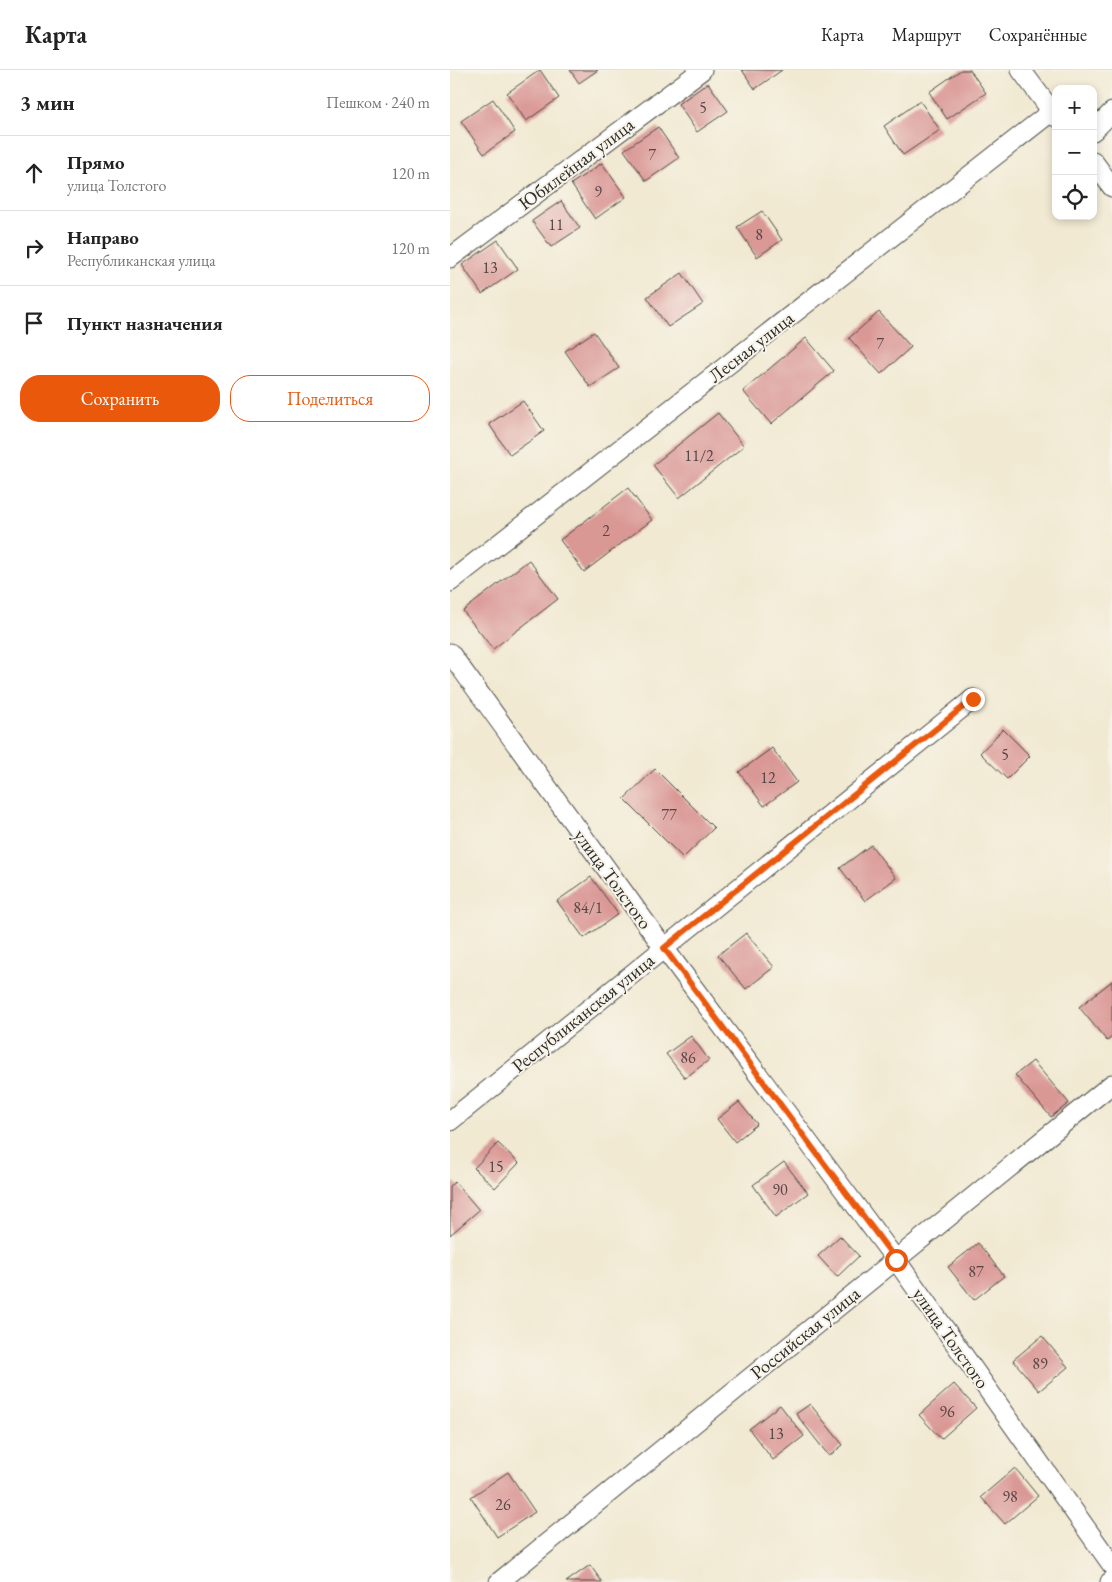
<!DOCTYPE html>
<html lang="ru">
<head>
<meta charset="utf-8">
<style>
	:root { --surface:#fff; --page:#f2f2f2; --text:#222; --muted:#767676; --line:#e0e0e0; --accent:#ea580c }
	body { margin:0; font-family:"EB Garamond",serif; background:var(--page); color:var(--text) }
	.controls { position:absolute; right:15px; top:15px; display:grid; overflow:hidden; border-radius:10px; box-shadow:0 2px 8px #0003 }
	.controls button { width:45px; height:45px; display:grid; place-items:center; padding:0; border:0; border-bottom:1px solid var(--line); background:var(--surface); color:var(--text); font:25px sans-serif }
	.stop { position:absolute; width:15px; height:15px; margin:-11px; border:4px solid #ea580c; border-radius:50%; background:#fff }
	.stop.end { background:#ea580c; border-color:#fff; box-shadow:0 1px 5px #0008 }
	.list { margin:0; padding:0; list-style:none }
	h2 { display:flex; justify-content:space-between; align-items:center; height:65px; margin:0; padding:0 20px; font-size:21px }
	h2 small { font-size:16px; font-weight:400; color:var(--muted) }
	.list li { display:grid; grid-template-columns:32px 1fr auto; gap:15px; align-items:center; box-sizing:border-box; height:75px; padding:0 20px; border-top:1px solid var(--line) }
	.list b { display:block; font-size:19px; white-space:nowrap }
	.list p { margin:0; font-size:16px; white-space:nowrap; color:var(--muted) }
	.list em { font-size:16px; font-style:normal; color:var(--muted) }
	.actions { display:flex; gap:10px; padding:15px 20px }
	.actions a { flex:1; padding:11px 0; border:1px solid var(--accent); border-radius:20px; text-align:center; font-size:18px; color:var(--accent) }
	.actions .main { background:var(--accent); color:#fff }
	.icon { flex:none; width:28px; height:28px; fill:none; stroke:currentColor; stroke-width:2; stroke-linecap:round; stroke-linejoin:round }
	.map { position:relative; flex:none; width:662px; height:1512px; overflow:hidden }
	header { display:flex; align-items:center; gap:30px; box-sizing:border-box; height:70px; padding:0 25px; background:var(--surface); border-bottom:1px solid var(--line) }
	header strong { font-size:24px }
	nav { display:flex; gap:28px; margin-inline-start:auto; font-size:18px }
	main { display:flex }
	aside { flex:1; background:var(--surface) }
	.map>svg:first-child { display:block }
</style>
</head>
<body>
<header>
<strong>Карта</strong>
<nav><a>Карта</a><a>Маршрут</a><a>Сохранённые</a></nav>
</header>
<main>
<aside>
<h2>3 мин<small>Пешком · 240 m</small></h2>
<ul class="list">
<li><svg class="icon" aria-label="ahead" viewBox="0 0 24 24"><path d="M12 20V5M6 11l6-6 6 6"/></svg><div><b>Прямо</b><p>улица Толстого</p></div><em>120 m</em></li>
<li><svg class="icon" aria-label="right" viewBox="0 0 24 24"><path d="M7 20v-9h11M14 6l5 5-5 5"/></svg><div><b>Направо</b><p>Республиканская улица</p></div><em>120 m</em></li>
<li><svg class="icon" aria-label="arrive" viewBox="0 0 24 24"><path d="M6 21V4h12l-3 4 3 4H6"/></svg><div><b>Пункт назначения</b></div></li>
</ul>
<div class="actions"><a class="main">Сохранить</a><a>Поделиться</a></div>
</aside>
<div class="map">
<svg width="662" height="1512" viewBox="0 0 662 1512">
	<rect width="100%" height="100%" fill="#f7f3e8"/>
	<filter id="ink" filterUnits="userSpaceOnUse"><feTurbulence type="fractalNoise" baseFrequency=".02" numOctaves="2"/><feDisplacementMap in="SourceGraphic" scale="10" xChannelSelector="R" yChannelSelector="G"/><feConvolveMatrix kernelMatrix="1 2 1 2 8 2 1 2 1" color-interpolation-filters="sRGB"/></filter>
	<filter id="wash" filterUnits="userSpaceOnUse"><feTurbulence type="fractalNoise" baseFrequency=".0096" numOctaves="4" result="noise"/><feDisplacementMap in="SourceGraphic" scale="20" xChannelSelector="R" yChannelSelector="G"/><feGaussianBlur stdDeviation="1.12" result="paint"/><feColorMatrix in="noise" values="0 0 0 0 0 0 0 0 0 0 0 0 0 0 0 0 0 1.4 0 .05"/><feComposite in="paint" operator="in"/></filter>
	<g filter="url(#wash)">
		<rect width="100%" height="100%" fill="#f1e9d2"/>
		<g id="blocks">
			<path fill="#da9895" d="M90 0 109 28 76 51 57 23Z
				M120 0H148L129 13Z
				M292 0H332L305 19Z
				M511 0H520L536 23 497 49 479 22Z
				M258 13 278 41 247 62 228 34Z
				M43 29 65 62 34 84 11 51Z
				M470 31 490 60 453 85 434 56Z
				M208 57 229 88 196 111 174 80Z
				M152 93 176 127 145 149 121 114Z
				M111 131 130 158 101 177 82 151Z
				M312 141 332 170 307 187 287 157Z
				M48 170 68 199 32 224 12 195Z
				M232 203 253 234 218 257 197 227Z
				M429 242 461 277 431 304 399 268Z
				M144 262 169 298 140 317 115 281Z
				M356 268 384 301 321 354 293 321Z
				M73 331 94 361 60 385 39 354Z
				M268 343 294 376 229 428 203 395Z
				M178 418 202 450 134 502 110 470Z
				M79 490 108 529 43 579 13 541Z
				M553 659 580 686 557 709 530 683Z
				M322 678 347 712 314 736 289 702Z
				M205 699 264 758 233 788 174 729Z
				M421 775 446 808 415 831 390 798Z
				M141 807 168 844 134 868 107 831Z
				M296 863 324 897 296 919 268 885Z
				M662 911V967L657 971 629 937Z
				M241 966 259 990 235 1008 216 984Z
				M583 991 619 1033 601 1047 565 1005Z
				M289 1032 307 1054 285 1072 267 1049Z
				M48 1073 69 1093 45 1118 24 1098Z
				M334 1092 358 1123 326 1147 303 1115Z
				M5 1112 29 1140 0 1165V1116Z
				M390 1166 409 1186 387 1207 368 1186Z
				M528 1173 554 1206 524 1230 498 1197Z
				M592 1266 618 1297 589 1321 563 1290Z
				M504 1314 526 1338 491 1369 469 1345Z
				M360 1334 393 1375 379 1386 346 1344Z
				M330 1335 354 1366 323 1390 299 1359Z
				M565 1398 588 1426 555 1454 531 1427Z
				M58 1402 85 1442 47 1467 21 1427Z
				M140 1495 152 1512H116Z"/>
		</g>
	</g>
	<g filter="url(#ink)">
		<use href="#blocks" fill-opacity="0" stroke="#494844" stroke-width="1"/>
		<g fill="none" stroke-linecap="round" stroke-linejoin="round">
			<defs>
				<path id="street" d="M571 0 606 47
					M643 61 662 42
					M643 91 662 117
					M0 188 252 0
					M0 512 601 42
					M0 583 214 878 446 1190 662 1495
					M0 1051 523 629
					M49 1512 662 1014
					M660 1512 662 1511"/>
			</defs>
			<use href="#street" stroke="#494844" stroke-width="21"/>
			<use href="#street" stroke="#fff" stroke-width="19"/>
		</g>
	</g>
	<g fill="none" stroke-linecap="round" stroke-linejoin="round" filter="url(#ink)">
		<path stroke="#ea580c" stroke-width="6" d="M446 1190 214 878 523 629"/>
	</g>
	<g text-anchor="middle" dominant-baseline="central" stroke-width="4" stroke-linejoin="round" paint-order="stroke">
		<g font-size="16" fill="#574646">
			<text x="253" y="37">5</text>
			<text x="202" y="84">7</text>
			<text x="148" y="121">9</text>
			<text x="106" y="154">11</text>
			<text x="309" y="164">8</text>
			<text x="40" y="197">13</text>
			<text x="430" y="273">7</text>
			<text x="249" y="385">11/2</text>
			<text x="156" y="460">2</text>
			<text x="555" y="684">5</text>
			<text x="318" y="707">12</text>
			<text x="219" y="744">77</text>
			<text x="138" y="837">84/1</text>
			<text x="238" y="987">86</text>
			<text x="46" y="1096">15</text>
			<text x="330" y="1119">90</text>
			<text x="526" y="1201">87</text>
			<text x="590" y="1293">89</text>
			<text x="497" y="1341">96</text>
			<text x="326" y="1363">13</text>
			<text x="560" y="1426">98</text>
			<text x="53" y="1434">26</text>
		</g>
		<g font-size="19" fill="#2b2b2b" stroke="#f7f3e8">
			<text transform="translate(126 94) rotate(-37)">Юбилейная улица</text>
			<text transform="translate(301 277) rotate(-38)">Лесная улица</text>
			<text transform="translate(163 809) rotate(54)">улица Толстого</text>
			<text transform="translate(133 943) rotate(-39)">Республиканская улица</text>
			<text transform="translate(355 1263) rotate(-39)">Российская улица</text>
			<text transform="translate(501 1268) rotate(55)">улица Толстого</text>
		</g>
	</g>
</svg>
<div class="controls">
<button>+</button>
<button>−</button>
<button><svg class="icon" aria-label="locate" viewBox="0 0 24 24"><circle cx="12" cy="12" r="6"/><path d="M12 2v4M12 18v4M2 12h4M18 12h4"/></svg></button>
</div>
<div class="stop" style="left:446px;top:1190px"></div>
<div class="stop end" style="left:523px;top:629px"></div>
</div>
</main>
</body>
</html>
